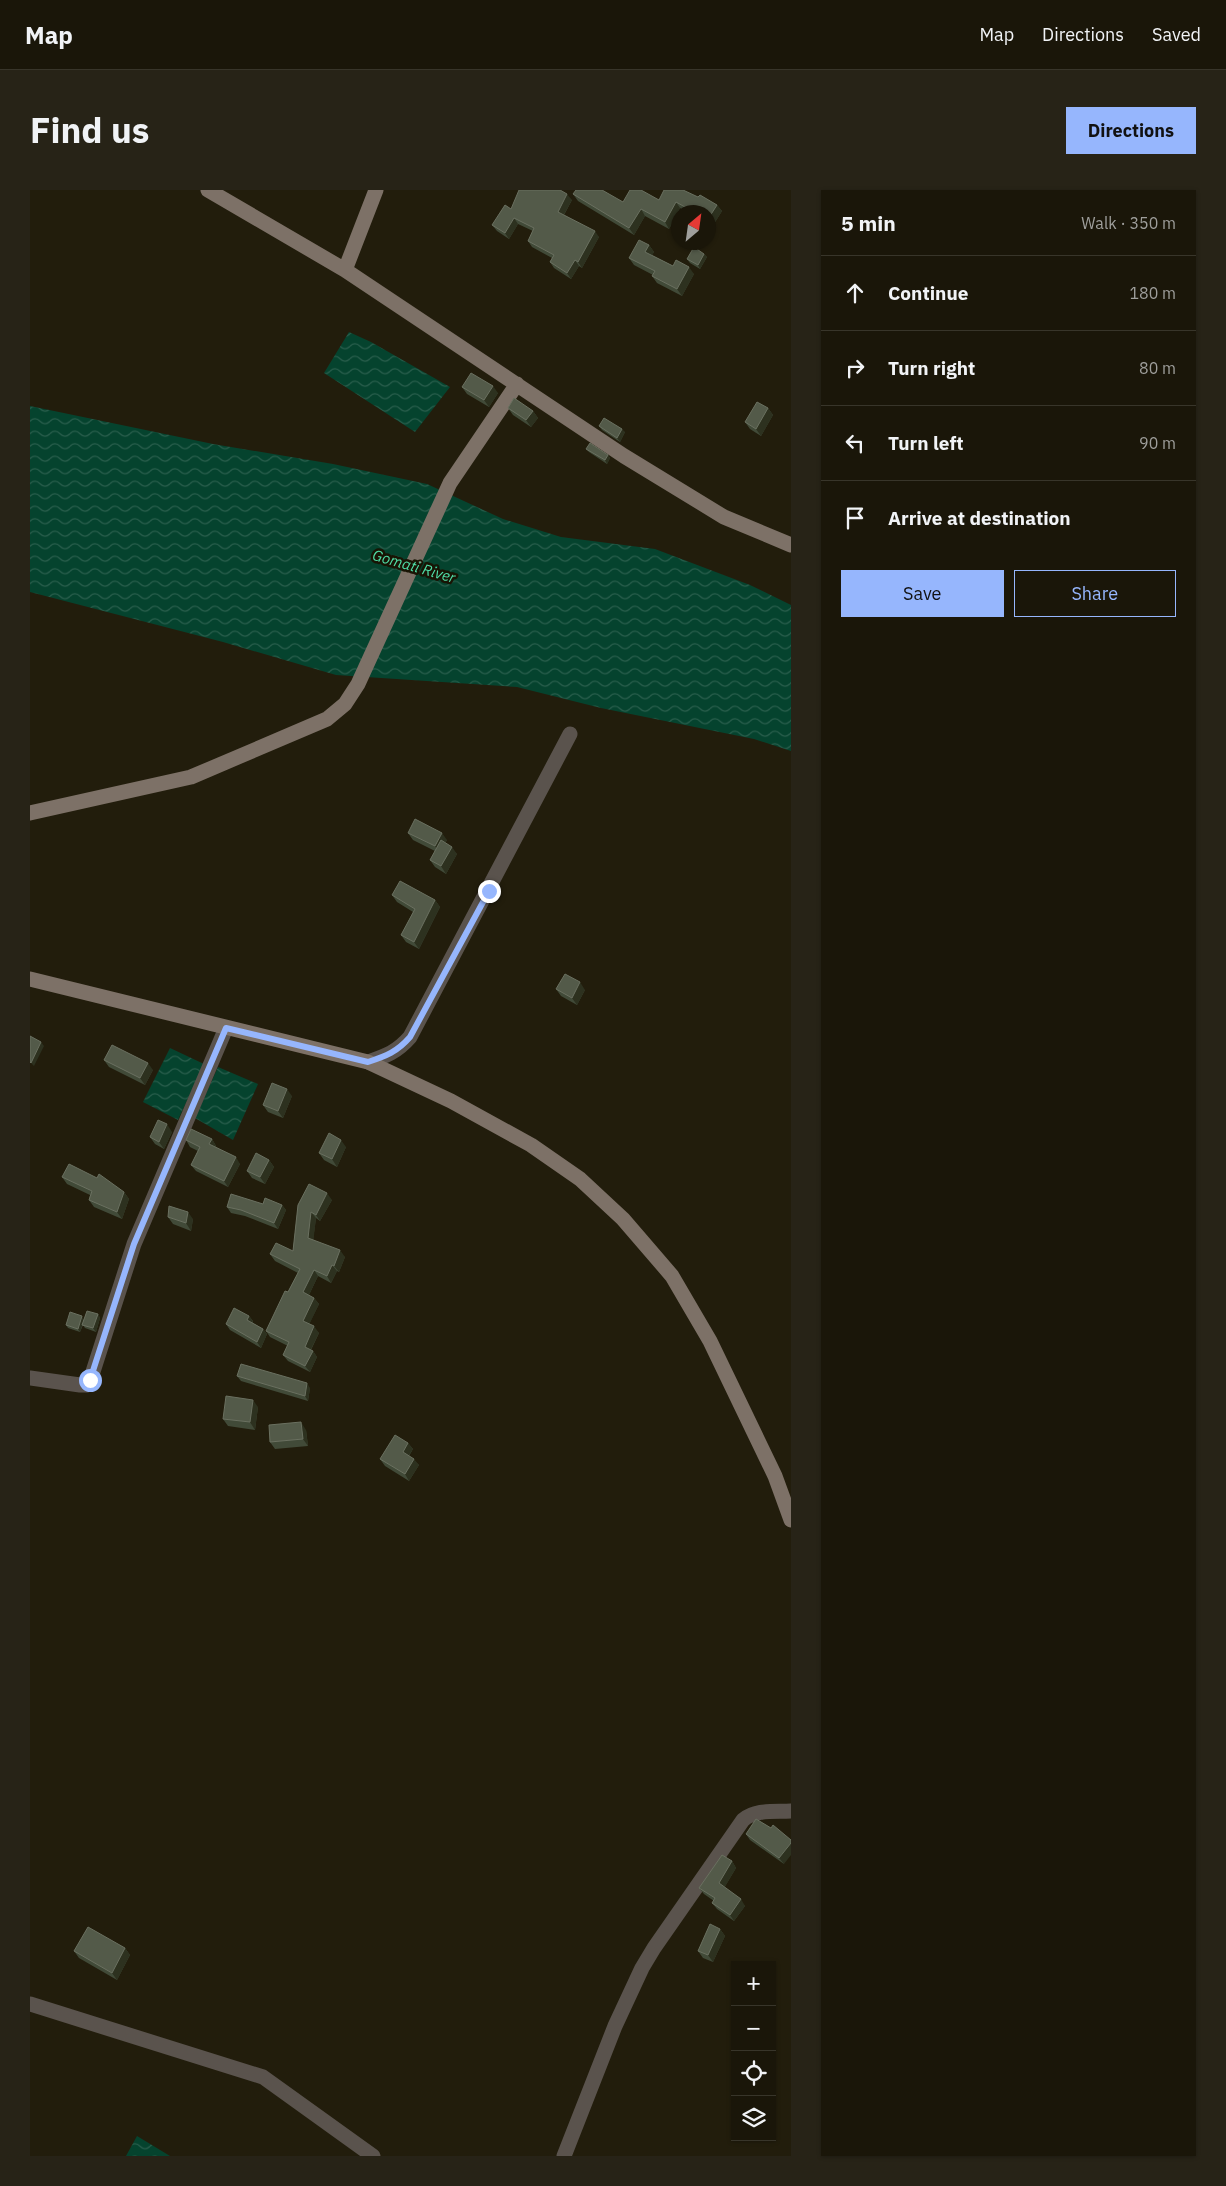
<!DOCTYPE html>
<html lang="en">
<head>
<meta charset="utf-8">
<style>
	:root { --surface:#1a1609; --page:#272317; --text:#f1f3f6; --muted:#9f9f9c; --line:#38352a; --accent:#96b6fd }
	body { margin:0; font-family:"IBM Plex Sans",sans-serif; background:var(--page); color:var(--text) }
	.controls { position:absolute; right:15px; bottom:15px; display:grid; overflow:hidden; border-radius:0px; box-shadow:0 1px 4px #0004 }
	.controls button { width:45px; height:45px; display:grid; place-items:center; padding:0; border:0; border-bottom:1px solid var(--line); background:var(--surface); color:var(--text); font:25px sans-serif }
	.compass { position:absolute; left:641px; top:15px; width:45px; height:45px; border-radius:50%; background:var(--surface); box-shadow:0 1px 4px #0004; rotate:29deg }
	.stop { position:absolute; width:15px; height:15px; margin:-11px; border:4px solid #96b6fd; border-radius:50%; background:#fff }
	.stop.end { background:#96b6fd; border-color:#fff; box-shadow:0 1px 5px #0008 }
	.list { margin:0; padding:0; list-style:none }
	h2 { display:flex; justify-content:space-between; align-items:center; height:65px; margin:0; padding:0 20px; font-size:21px }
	h2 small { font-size:16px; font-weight:400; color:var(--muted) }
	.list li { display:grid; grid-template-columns:32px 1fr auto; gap:15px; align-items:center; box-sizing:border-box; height:75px; padding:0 20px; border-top:1px solid var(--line) }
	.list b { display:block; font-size:19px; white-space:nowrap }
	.list em { font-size:16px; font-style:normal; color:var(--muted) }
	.actions { display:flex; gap:10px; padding:15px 20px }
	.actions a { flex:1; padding:11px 0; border:1px solid var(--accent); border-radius:0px; text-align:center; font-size:18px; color:var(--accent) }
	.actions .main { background:var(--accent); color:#111 }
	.icon { flex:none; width:28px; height:28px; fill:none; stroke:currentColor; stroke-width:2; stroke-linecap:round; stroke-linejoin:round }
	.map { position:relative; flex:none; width:761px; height:1966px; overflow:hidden; border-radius:0px }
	header { display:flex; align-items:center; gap:30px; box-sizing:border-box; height:70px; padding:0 25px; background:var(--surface); border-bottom:1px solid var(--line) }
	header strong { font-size:24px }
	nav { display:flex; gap:28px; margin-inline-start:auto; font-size:18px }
	.intro { display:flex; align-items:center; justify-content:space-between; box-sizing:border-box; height:120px; padding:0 30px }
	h1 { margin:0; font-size:35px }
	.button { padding:12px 22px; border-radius:0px; background:var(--accent); color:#111; font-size:18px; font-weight:700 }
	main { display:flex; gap:30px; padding:0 30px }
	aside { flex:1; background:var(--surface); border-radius:0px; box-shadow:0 1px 4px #0004 }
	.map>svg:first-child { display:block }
</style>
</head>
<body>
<header>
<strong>Map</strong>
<nav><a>Map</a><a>Directions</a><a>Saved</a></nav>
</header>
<div class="intro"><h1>Find us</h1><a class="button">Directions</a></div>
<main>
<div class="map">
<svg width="761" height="1966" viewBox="0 0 761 1966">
	<defs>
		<pattern id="water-waves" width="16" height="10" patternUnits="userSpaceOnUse" patternTransform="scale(1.25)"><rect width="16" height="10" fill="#05432e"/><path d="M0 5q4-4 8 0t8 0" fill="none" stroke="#295e4c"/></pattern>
	</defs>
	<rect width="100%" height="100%" fill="#221d0c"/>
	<path fill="url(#water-waves)" d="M319 142 341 152 420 197 385 242 294 183Z
		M0 216 183 254 303 274 397 294 473 329 531 347 625 359 720 395 761 415V561L724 549 571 518 487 497 306 485 193 452 0 402Z
		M140 858 174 874 148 930 113 912Z
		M188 877 228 894 203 950 165 928Z
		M107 1946 140 1966H96Z"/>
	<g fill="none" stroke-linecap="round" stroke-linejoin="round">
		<path stroke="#5a534d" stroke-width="15" d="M338 872C356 866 367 862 380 847L540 544
			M0 1188 50 1195H57L60 1191 104 1054 196 838
			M0 1814 233 1887 343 1966
			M534 1966 585 1836 612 1778 624 1758 713 1630C726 1619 745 1622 761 1621"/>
		<path stroke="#7d7167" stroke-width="15" d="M178 0 315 80 594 266 694 327 761 355
			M315 80 346 0
			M0 623 161 587 297 529 315 514 328 494 420 293 487 194
			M0 789 338 872 421 911 501 955 550 989 593 1029 642 1086 680 1151 745 1286 761 1330"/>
	</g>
	<path fill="#414a38" d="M543 4 593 12 668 7 687 15 692 21 682 37 678 35V22H657L650 18 639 39 615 26 604 45 548 11Z
		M542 10 534 25 569 47 552 78 549 76 541 89 524 78 520 72 522 68 502 57 498 51 503 41 488 34 479 49 467 41 462 35 481 19Z
		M619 55 624 62 622 65 643 76 664 84 652 106 627 93 622 86 623 85 604 75 599 68Z
		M674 64 677 67 670 79 660 73 657 69Z
		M432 197 468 203 459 217 437 204Z
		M478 218 503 221 508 228 501 237 483 225Z
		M738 218 743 225 731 246 720 239 715 232Z
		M569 236 595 242 590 252 572 240Z
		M556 259 578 265 580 268 577 274 559 262Z
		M378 643 417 650 415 653 427 664 416 684 405 677 400 670 405 661 383 650Z
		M362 705 405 710 410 717 389 759 376 752 371 745 383 722 367 712Z
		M526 799 555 800 547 815 531 806Z
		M74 870 123 880 115 895 79 877Z
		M262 906 253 928 238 922 233 915Z
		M142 942 134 959 125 954 120 947Z
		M182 949 186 956V957L210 974 198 997 166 981 161 975 168 961 160 957 156 950Z
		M316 957 307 977 294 970 289 963Z
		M239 970 244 977 235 994 222 988 217 981Z
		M32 987 94 1002 99 1009 92 1029 64 1017 59 1010 60 1005 37 994Z
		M302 1010 290 1031 286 1028 283 1050 315 1067 309 1082 307 1081 301 1093 288 1086 279 1105 284 1108 289 1114 279 1134 289 1143 281 1160 283 1161 287 1167 280 1182 258 1171 253 1165 258 1156 240 1147 236 1141 258 1102 268 1083 245 1071 240 1064 263 1061 268 1015Z
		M233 1014 252 1015 256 1020 248 1039 215 1026 201 1023 197 1017Z
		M138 1027 163 1029 161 1041 143 1034Z
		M68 1124 70 1128 66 1142 55 1138 53 1135 50 1142 38 1138 36 1135 54 1129Z
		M219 1126 223 1131V1133L233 1139 237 1144 231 1158 200 1140 196 1134Z
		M207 1186 280 1198 278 1211 211 1191Z
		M228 1217 225 1240 198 1236 193 1229Z
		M276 1240 278 1256 245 1259 240 1252Z
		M378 1253 383 1259 379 1266 389 1275 379 1291 355 1276 350 1269Z
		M741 1638 754 1674 720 1650 716 1644Z
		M702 1671 706 1678 694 1698 715 1716 704 1731 687 1719 682 1713 684 1711 674 1704 669 1698Z
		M690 1739 695 1746 683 1772 673 1768 668 1761Z
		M95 1758 100 1765 87 1790 49 1768 44 1761Z"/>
	<path fill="#2d311f" d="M537 4 542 10 532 28 528 22Z
		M646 12 650 18 639 39 635 32Z
		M687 15 692 21 682 37 678 32V29Z
		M611 19 615 26 604 45 599 38Z
		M484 28 488 34 479 49 475 43Z
		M565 41 569 47 552 78 548 72Z
		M619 55 624 62 620 69 615 62Z
		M674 64 677 67 670 79 668 75Z
		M545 70 549 76 541 89 537 83Z
		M659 77 664 84 652 106 647 99Z
		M463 196 468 203 459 217 454 210Z
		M738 218 743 225 731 246 726 239Z
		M503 221 508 228 501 237 496 230Z
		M592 239 595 242 590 252 587 248Z
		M578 265 580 268 577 274 575 270Z
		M412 643 417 650 410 664 405 656Z
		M422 657 427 664 416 684 411 676Z
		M405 710 410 717 389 759 384 752Z
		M550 792 555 800 547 815 542 808Z
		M11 852 14 856 4 876 1 873Z
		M118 873 123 880 115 895 110 888Z
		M257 899 262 906 253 928 248 921Z
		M137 934 142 942 134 959 129 952Z
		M182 949 186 956 184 961 179 954Z
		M311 950 316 957 307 977 302 969Z
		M206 967 210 974 198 997 194 991Z
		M239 970 244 977 235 994 230 987Z
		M94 1002 99 1009 92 1029 87 1022Z
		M297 1003 302 1010 290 1031 286 1025Z
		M252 1015 256 1020 248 1039 244 1033Z
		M158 1022 163 1029 161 1041 156 1033Z
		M281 1022 286 1028 283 1054 278 1048Z
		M310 1060 315 1067 309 1082 304 1076Z
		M302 1075 307 1081 301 1093 297 1086Z
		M284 1080 288 1086 277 1109 273 1102Z
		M284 1108 289 1114 278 1137 273 1131Z
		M68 1124 70 1128 66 1142 63 1138Z
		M52 1126 54 1130 50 1142 48 1139Z
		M219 1126 223 1131 221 1136 217 1130Z
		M284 1136 289 1143 279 1163 275 1157Z
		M233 1139 237 1144 231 1158 227 1152Z
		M283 1161 287 1167 280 1182 275 1176Z
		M277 1193 280 1198 278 1211 275 1206Z
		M223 1210 228 1217 225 1240 220 1232Z
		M271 1232 276 1240 278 1256 273 1249Z
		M378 1253 383 1259 377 1268 373 1262Z
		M384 1269 389 1275 379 1291 375 1284Z
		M761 1653V1665L754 1674 749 1668Z
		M702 1671 706 1678 693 1700 689 1693Z
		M711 1709 715 1716 704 1731 700 1725Z
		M690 1739 695 1746 683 1772 678 1765Z
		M95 1758 100 1765 87 1790 82 1783Z"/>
	<path fill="#535a49" stroke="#6a7060" d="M489 0H530L537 4 528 22 565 41 548 72 545 70 537 83 520 72 524 65 498 51 504 38 484 28 475 43 462 35 475 15 481 19Z
		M546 0H572L593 12 600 0H611L629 10 634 0H653L668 7 670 5 687 15 678 29V22H664L646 12 635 32 611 19 599 38 543 4Z
		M609 50 619 55 615 62 643 76 646 70 659 77 647 99 622 86 625 81 599 68Z
		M664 57 674 64 668 75 657 69Z
		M441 183 463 196 454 210 432 197Z
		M484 208 503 221 496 230 478 218Z
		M727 212 738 218 726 239 715 232Z
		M574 228 592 239 587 248 569 236Z
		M560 253 578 265 575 270 556 259Z
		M385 629 412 643 405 656 378 643Z
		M411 650 422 657 411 676 400 670Z
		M370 691 405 710 384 752 371 745 385 719 362 705Z
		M535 784 550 792 542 808 526 799Z
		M0 846 11 852 1 873 0 872Z
		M82 855 118 873 110 888 74 870Z
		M242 893 257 899 248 921 233 915Z
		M128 930 137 934 129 952 120 947Z
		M161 939 182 949 179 954 206 967 194 991 161 975 170 957 156 950Z
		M299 943 311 950 302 969 289 963Z
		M226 963 239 970 230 987 217 981Z
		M39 974 67 988 69 984 94 1002 87 1022 59 1010 62 1001 32 987Z
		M279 994 297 1003 286 1025 281 1022 278 1048 310 1060 304 1076 302 1075 297 1086 284 1080 273 1102 284 1108 273 1131 284 1136 275 1157 283 1161 275 1176 253 1165 259 1152 236 1141 255 1101 258 1102 270 1079 240 1064 246 1053 263 1061 268 1015Z
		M201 1004 233 1014 235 1008 252 1015 244 1033 211 1020 197 1017Z
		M139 1016 158 1022 156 1033 138 1027Z
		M204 1118 219 1126 217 1130 233 1139 227 1152 196 1134Z
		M57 1121 68 1124 63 1138 52 1135Z
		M40 1122 52 1126 48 1139 36 1135Z
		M211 1174 277 1193 275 1206 207 1186Z
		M196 1206 223 1210 220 1232 193 1229Z
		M271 1232 273 1249 240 1252 239 1235Z
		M365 1245 378 1253 373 1262 384 1269 375 1284 350 1269Z
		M726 1629 741 1638 743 1635 761 1650V1653L749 1668 716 1644Z
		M692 1665 702 1671 689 1693 711 1709 700 1725 682 1713 685 1708 669 1698Z
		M680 1734 690 1739 678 1765 668 1761Z
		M58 1737 95 1758 82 1783 44 1761Z"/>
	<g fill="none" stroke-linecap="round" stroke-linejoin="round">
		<path stroke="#96b6fd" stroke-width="6" d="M60 1190 104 1054 196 838 338 872C356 866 367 862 380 847L459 701"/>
	</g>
	<g text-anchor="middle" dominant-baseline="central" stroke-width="5" stroke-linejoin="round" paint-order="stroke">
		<g font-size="15" font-style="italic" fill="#4fdea7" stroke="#181404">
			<text transform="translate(384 376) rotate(16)">Gomati River</text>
		</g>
	</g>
</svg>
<div class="controls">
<button>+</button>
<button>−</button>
<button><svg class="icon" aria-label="locate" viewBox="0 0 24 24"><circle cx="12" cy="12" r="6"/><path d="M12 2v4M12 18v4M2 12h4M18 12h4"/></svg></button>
<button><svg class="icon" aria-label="layers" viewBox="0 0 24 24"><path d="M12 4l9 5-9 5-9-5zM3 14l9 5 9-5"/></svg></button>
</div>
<svg class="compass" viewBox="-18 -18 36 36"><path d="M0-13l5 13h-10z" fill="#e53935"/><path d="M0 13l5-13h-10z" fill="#9f9f9c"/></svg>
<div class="stop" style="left:60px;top:1190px"></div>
<div class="stop end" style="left:459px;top:701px"></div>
</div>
<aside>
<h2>5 min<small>Walk · 350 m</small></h2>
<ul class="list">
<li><svg class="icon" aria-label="ahead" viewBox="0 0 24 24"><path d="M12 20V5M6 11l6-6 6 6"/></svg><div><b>Continue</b></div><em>180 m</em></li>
<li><svg class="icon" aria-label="right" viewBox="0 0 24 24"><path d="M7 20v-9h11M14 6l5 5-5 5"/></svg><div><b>Turn right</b></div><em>80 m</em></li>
<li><svg class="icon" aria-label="left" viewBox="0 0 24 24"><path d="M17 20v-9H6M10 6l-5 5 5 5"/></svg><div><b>Turn left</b></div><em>90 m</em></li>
<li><svg class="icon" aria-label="arrive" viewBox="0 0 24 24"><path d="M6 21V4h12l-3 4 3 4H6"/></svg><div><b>Arrive at destination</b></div></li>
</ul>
<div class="actions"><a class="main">Save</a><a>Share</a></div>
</aside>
</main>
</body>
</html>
